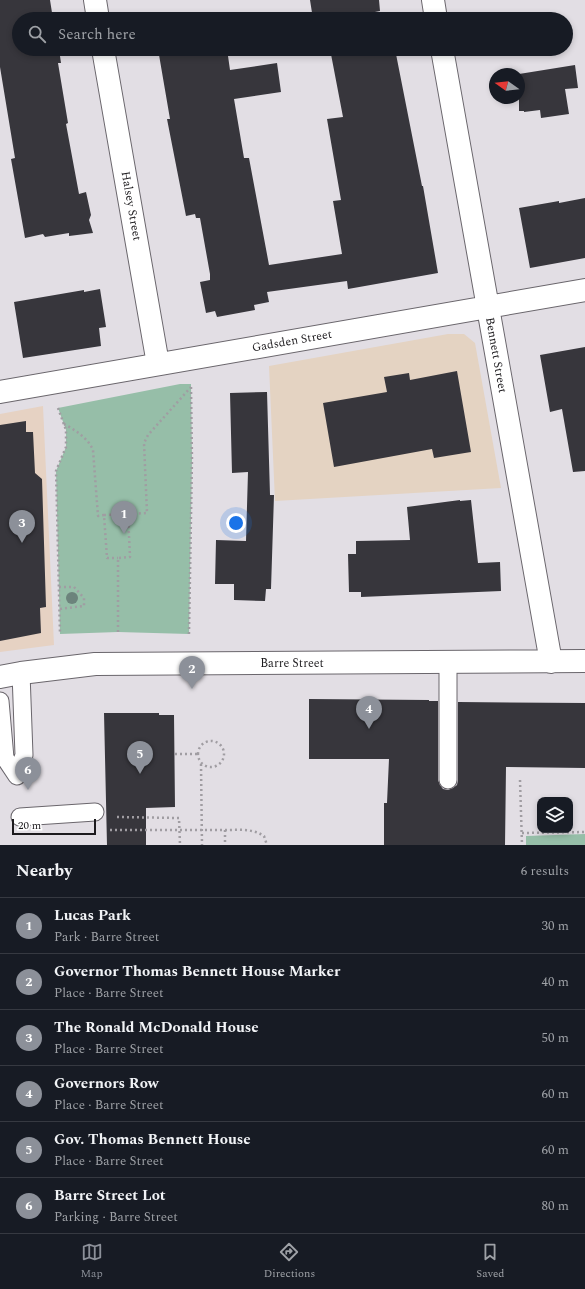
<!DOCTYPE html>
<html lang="en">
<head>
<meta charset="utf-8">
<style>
	:root { --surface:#171b24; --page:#242831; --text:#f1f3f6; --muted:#9ea1a6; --line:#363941; --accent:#8c9099 }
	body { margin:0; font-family:Spectral,serif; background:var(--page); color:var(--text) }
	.controls { position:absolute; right:12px; bottom:12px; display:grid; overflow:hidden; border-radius:8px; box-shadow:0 2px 6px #0003 }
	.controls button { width:36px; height:36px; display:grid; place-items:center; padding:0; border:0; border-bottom:1px solid var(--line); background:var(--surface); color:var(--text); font:20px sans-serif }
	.compass { position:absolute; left:489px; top:68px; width:36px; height:36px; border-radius:50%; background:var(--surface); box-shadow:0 2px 6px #0003; rotate:285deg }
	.scale { position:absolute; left:12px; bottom:10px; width:84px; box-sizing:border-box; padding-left:4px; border:2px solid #1c1a1d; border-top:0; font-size:11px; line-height:14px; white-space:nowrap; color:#1c1a1d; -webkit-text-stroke:3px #fff; paint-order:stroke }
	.you { position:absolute; left:236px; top:523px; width:14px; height:14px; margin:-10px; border:3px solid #fff; border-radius:50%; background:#1a73e8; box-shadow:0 0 0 6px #1a73e833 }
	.badge { display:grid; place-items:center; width:26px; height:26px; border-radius:50%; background:var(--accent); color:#fff; font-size:13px; font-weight:700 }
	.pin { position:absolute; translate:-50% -33px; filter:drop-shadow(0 1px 2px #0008) }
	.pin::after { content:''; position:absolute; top:21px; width:14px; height:12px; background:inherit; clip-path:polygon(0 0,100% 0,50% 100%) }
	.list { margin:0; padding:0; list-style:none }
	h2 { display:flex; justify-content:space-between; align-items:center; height:52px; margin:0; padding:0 16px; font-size:17px }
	h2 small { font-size:13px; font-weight:400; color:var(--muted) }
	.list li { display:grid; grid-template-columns:26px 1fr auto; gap:12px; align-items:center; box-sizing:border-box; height:56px; padding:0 16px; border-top:1px solid var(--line) }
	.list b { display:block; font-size:15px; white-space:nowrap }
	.list p { margin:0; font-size:13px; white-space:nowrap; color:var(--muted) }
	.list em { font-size:13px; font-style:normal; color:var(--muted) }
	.icon { flex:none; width:22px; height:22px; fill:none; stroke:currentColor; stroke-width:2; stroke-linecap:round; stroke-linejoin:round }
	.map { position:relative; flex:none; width:585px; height:845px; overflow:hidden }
	.search { position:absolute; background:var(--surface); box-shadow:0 2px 6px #0003; left:12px; right:12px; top:12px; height:44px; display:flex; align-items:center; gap:10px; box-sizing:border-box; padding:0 14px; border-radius:22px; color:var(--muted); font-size:15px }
	.sheet { height:388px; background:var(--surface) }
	nav { display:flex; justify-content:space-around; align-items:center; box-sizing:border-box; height:56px; border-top:1px solid var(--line); background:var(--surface); font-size:11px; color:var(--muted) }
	nav a { display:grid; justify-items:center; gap:2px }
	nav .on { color:var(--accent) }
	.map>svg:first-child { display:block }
</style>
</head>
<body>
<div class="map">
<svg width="585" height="845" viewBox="0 0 585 845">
	<rect width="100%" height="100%" fill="#e2dee4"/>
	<path fill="#e4d3c2" d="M448 334H464L475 343 501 488 275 501 269 366Z"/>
	<path fill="#e6d2c3" d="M43 406 54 645 0 652V414Z"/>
	<path fill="#96bea8" d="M180 384H191V387L192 459 189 634 118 632 60 634 56 471 66 447V430L58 408Z
		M585 834V845H526V836Z"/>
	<path fill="#37363c" d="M0 0H50L53 19H19V49H59L61 63H58L68 123 66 124 79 194 86 192 91 215 89 220 93 233 69 236V233L45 237 43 234 25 238 11 159 15 158 0 67Z
		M310 0H379L380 11 339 19H313Z
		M158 49H227L230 70 277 63 281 92 234 99 244 158H249L269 265 342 254 333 201 341 200 327 119 343 117 330 49H395L422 186H423L438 273 348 289 347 281 267 292 269 302 254 305 255 310 217 317 215 311 206 313 200 282 210 280V274L200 218H196L195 214 186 216 167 119H170Z
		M575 65 578 88 565 89 569 114 541 118 540 110 524 112V111H519V74Z
		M585 198V258L530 268 519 208 559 201V203Z
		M100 289 106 327 99 328 101 346 23 358 14 302 84 290V292Z
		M585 347V471L573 472 562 409 550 412 540 355Z
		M457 371 471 452 434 458 432 449 334 467 323 403 387 392 384 377 409 373 410 380Z
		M267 392 270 495H274L271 589H266L265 601 234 600V584H215L216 540 246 541 248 472 232 473 230 393Z
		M26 421V432H33L35 473 42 479 46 607 40 608 41 633 0 641V425Z
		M460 500V501L471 500 478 563 500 562 501 591 361 597V592H349L348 554H356V541L410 540 407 507Z
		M309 699 429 700V701H438V780L440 785 443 789 448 790 453 788 457 785 458 780V702L585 703V768L506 767 505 845H384V803H387L389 759H309Z
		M104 713H159V715H174L175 807 146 808V845H107Z"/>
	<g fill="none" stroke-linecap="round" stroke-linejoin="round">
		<defs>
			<path id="lane" d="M0 701 5 758 17 776 24 755 21 673
				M448 780V662
				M20 817 95 812"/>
			<path id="street" d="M95 0 98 19
				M433 0 436 19
				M103 49 158 364
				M442 49 551 662
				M0 392 585 290
				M0 677 21 673 95 664 585 661"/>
		</defs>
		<use href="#lane" stroke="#6a666c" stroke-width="19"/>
		<use href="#street" stroke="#6a666c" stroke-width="24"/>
		<path stroke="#a09da2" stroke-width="2.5" stroke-dasharray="2 3" stroke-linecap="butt" d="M58 408 66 430V447L56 471 60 634
			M64 424C75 430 88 438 93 450L98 516 104 515 107 558H118
			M104 515 128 514
			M59 587H74L84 598V606L59 609
			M118 632V558L130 557 128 514 147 513 144 443 148 435 191 387
			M189 634 192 459 191 386
			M198 754a13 13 0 1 1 26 0a13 13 0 1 1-26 0Z
			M175 754H197
			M201 764 202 845
			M520 780 522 845
			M117 817 179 818 180 845
			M110 830H225V845
			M225 830C238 830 252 828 264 836L267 845
			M522 833 585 832"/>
		<use href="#lane" stroke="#fff" stroke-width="17"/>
		<use href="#street" stroke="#fff" stroke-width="22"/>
	</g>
	<circle fill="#6c837c" cx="72" cy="598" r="6"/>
	<g text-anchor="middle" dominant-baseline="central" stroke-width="4" stroke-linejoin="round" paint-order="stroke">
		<g font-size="12" fill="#1c1a1d" stroke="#fff">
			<text transform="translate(131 206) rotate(80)">Halsey Street</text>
			<text transform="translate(292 341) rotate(-10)">Gadsden Street</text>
			<text transform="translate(496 355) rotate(80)">Bennett Street</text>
			<text x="292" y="663">Barre Street</text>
		</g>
	</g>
</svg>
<div class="controls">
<button><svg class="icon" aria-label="layers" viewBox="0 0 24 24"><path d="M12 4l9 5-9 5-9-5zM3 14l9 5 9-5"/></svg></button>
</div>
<svg class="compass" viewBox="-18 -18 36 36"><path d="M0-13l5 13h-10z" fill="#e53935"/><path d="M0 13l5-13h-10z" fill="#9ea1a6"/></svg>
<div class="scale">20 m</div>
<div class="you"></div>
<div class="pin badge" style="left:124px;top:534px">1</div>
<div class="pin badge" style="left:192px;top:689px">2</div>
<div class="pin badge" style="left:22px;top:543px">3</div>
<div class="pin badge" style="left:369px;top:729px">4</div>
<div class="pin badge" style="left:140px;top:774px">5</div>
<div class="pin badge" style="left:28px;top:790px">6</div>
<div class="search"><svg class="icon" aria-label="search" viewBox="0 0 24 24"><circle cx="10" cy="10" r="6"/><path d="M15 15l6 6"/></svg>Search here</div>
</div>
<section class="sheet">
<h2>Nearby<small>6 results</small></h2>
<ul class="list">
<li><span class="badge">1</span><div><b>Lucas Park</b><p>Park · Barre Street</p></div><em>30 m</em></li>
<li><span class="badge">2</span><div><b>Governor Thomas Bennett House Marker</b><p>Place · Barre Street</p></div><em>40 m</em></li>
<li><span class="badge">3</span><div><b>The Ronald McDonald House</b><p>Place · Barre Street</p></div><em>50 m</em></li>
<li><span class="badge">4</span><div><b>Governors Row</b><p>Place · Barre Street</p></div><em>60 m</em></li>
<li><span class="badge">5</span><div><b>Gov. Thomas Bennett House</b><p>Place · Barre Street</p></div><em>60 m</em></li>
<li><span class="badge">6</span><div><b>Barre Street Lot</b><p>Parking · Barre Street</p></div><em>80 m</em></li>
</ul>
</section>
<nav>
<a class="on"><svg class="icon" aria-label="map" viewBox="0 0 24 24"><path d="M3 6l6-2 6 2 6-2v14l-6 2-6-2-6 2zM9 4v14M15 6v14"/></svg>Map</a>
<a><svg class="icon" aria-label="directions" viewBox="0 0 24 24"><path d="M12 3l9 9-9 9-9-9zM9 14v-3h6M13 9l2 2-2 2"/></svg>Directions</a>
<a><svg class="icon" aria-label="saved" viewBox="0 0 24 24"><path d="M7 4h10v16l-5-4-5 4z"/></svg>Saved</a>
</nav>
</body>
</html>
